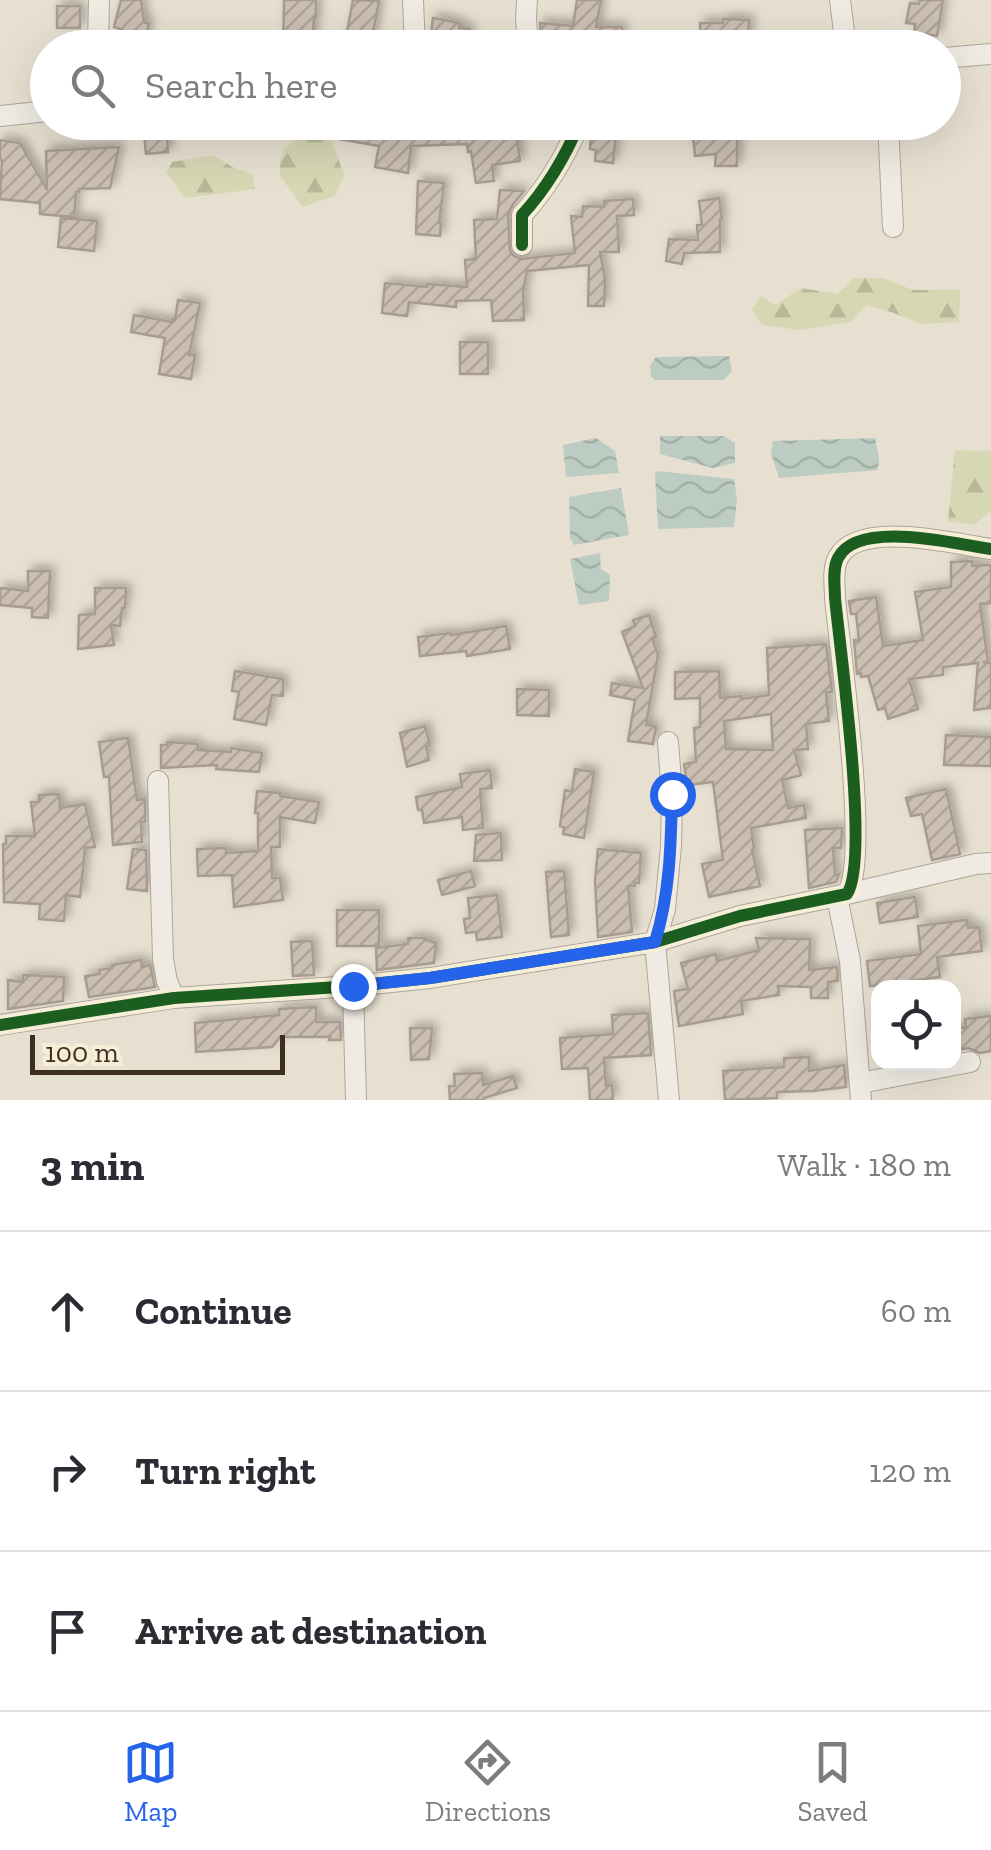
<!DOCTYPE html>
<html lang="en">
<head>
<meta charset="utf-8">
<style>
	:root { --surface:#fff; --page:#f2f2f3; --text:#2b2b33; --muted:#7c7c81; --line:#e1e1e2; --accent:#2563eb }
	body { margin:0; font-family:"Zilla Slab",serif; background:var(--page); color:var(--text) }
	.controls { position:absolute; right:30px; bottom:30px; display:grid; overflow:hidden; border-radius:20px; box-shadow:0 10px 40px #0002 }
	.controls button { width:90px; height:90px; display:grid; place-items:center; padding:0; border:0; border-bottom:2px solid var(--line); background:var(--surface); color:var(--text); font:50px sans-serif }
	.scale { position:absolute; left:30px; bottom:25px; width:255px; box-sizing:border-box; padding-left:10px; border:5px solid #3d2e20; border-top:0; font-size:28px; line-height:35px; white-space:nowrap; color:#3d2e20; -webkit-text-stroke:8px #f7eed8; paint-order:stroke }
	.stop { position:absolute; width:30px; height:30px; margin:-22px; border:8px solid #2563eb; border-radius:50%; background:#fff }
	.stop.end { background:#2563eb; border-color:#fff; box-shadow:0 2px 10px #0008 }
	.list { margin:0; padding:0; list-style:none }
	h2 { display:flex; justify-content:space-between; align-items:center; height:130px; margin:0; padding:0 40px; font-size:42px }
	h2 small { font-size:32px; font-weight:400; color:var(--muted) }
	.list li { display:grid; grid-template-columns:65px 1fr auto; gap:30px; align-items:center; box-sizing:border-box; height:160px; padding:0 40px; border-top:2px solid var(--line) }
	.list b { display:block; font-size:38px; white-space:nowrap }
	.list em { font-size:32px; font-style:normal; color:var(--muted) }
	.icon { flex:none; width:55px; height:55px; fill:none; stroke:currentColor; stroke-width:2; stroke-linecap:round; stroke-linejoin:round }
	.map { position:relative; flex:none; width:991px; height:1100px; overflow:hidden }
	.search { position:absolute; background:var(--surface); box-shadow:0 10px 40px #0002; left:30px; right:30px; top:30px; height:110px; display:flex; align-items:center; gap:25px; box-sizing:border-box; padding:0 35px; border-radius:55px; color:var(--muted); font-size:38px }
	.sheet { height:610px; background:var(--surface) }
	nav { display:flex; justify-content:space-around; align-items:center; box-sizing:border-box; height:140px; border-top:2px solid var(--line); background:var(--surface); font-size:28px; color:var(--muted) }
	nav a { display:grid; justify-items:center; gap:5px }
	nav .on { color:var(--accent) }
	.map>svg:first-child { display:block }
</style>
</head>
<body>
<div class="map">
<svg width="991" height="1100" viewBox="0 0 991 1100">
	<defs>
		<pattern id="forest-firs" width="22" height="20" patternUnits="userSpaceOnUse" patternTransform="scale(2.5)"><rect width="22" height="20" fill="#d6d7b3"/><path d="M5 1l3.5 6h-7zM16 11l3.5 6h-7z" fill="#b9b99a"/></pattern>
		<pattern id="water-waves" width="16" height="10" patternUnits="userSpaceOnUse" patternTransform="scale(2.5)"><rect width="16" height="10" fill="#bcccc2"/><path d="M0 5q4-4 8 0t8 0" fill="none" stroke="#a2b0a6"/></pattern>
		<pattern id="building-hatch" width="6" height="6" patternUnits="userSpaceOnUse" patternTransform="scale(2.5)"><rect width="6" height="6" fill="#cbbfb2"/><path d="M-1 1l2-2M0 6l6-6M5 7l2-2" fill="none" stroke="#afa499"/></pattern>
		<filter id="shadow"><feDropShadow dx="4.5" dy="-4.5" stdDeviation="5" flood-color="#0004"/></filter>
	</defs>
	<rect width="100%" height="100%" fill="#e7e0d1"/>
	<path fill="url(#forest-firs)" d="M305 122 319 123V130L331 139 344 175 335 196 303 207 280 176V161L284 149 296 139Z
		M213 155 234 168 253 174 255 189 185 198 166 173 172 162Z
		M854 278H883L913 290H960L959 322 922 324 891 312 867 305 851 322 800 330 762 325 752 309 761 296 775 305 801 288 837 294Z
		M955 450 991 451V511L974 525 948 521Z"/>
	<path fill="url(#water-waves)" d="M729 356 732 371 724 380H655L651 376 650 366 656 357Z
		M660 436H724L735 443V463L713 468 660 454Z
		M596 438 615 451 619 473 566 477 563 445Z
		M875 438 879 458 878 470 779 478 771 453 773 441Z
		M658 471 734 479 737 499 734 527 658 529 655 473Z
		M621 488 629 535 574 545 570 538 569 497Z
		M600 553 601 569 610 575 609 601 579 605 570 559Z"/>
	<path fill="url(#building-hatch)" stroke="#a89c90" stroke-width="2.5" fill-rule="evenodd" filter="url(#shadow)" d="M121 0H141L144 22 149 24 142 48H118L123 30 114 27Z
		M284 0H316V18H314L312 48H283Z
		M353 0 379 1 370 48H344Z
		M577 0H601L596 27H622L621 48H542L540 23 573 26Z
		M920 0H943L937 36 914 32 915 24 906 23 910 3 919 4Z
		M57 6H80V28H57Z
		M433 18 460 23 459 28 470 29 468 48H429Z
		M723 19 749 20 747 48H702L700 23H723Z
		M143 122H166L168 152 146 154Z
		M336 122H446V130L498 122H515L520 161 492 165 494 181 476 183 471 151 468 152 467 144 411 146 408 173 375 167 379 146 333 138Z
		M714 122H737V166H715L716 154 695 156 692 128 714 126Z
		M598 132 616 134 613 163 595 161 596 150 590 149 591 136 598 137Z
		M0 140 20 143 47 190 46 151 119 147 110 188 79 189V192H76L74 217 40 214V203L0 199 2 160H0Z
		M418 181 444 183 439 223H441L440 236 416 234Z
		M500 190 524 191 513 204 508 215 510 251 514 256 521 259 575 253 571 216 582 217 583 206 604 207V201L633 199 634 215 617 216 619 252H600L605 279 604 306H588L589 265 527 271 523 292 524 320 493 321 491 300 456 301V307L409 302 407 316 382 313 385 283 427 287V284L467 287 465 260 476 259 474 220 497 219Z
		M719 198 722 219H720V252L684 253 682 264 666 261 669 239 698 240 697 225H702L699 201Z
		M61 218 97 221 94 251 58 247Z
		M178 300 200 303 189 355H195L191 379 159 374 165 338 131 332 134 315 172 322V319L175 320Z
		M460 342H488V374H460Z
		M972 561V566L991 565V603L980 604 988 662H983L991 663V708L974 710 978 663 943 667V675L909 679 918 709 888 719 885 708 878 710 868 676 861 677V673L857 674 854 640H859L856 614H851L849 601 876 597 883 646 923 640 915 592 951 587V562Z
		M28 571H50L48 618 32 617V608L0 605V588L28 591Z
		M95 588H126L125 608H122L120 626 111 625 114 645 78 649 79 615 95 614Z
		M649 615 656 637 652 638 658 655 646 725 656 726 653 744 628 741 635 700 610 695 612 683 643 688 622 632 635 626 633 620Z
		M506 626 510 649 467 656 466 651 420 656 418 637 450 633 451 635Z
		M826 644 832 692H826L829 721 806 724 808 749 794 750 801 775 782 780 788 808 804 805 806 818 751 828 754 849 752 850 760 886 709 897 702 864 723 860 713 782 687 785 684 764 696 762 694 728 700 727V698L675 699V672L719 671 720 698 742 696V699L769 695 767 648ZM771 714 773 750 726 749 724 721Z
		M235 671 283 679V696L272 695 266 725 234 719 239 692 232 691Z
		M517 689 549 690V716L517 715Z
		M425 726 430 745 426 746 429 760 407 767 400 733Z
		M946 735 991 737V766L944 765Z
		M128 738 137 800 145 799V822H141L142 842 113 845 109 777H104L99 742Z
		M167 742 198 744V750L231 752V748L262 753 259 772 216 769 217 765 161 768V745H167Z
		M575 769 594 772 584 838 563 834 564 827 560 826 565 790 572 792Z
		M490 770 492 788 480 789 483 828 463 830 462 817 424 823 422 810H418L416 797 462 787 460 774Z
		M946 789 960 854 932 860 922 814 911 816 906 798Z
		M257 791 280 793V796L319 802 315 823 280 817V847H271L272 878H280L283 900 234 907 232 875 198 876 197 849 226 848V853L258 851V813H255Z
		M59 794 60 808 85 804 95 847 85 848 80 897 66 895 64 921 39 919 40 904 4 902 3 844H6V836H35L31 802H39V795Z
		M842 828 841 848H833L835 875 839 874 836 882 809 888 805 830Z
		M501 833 502 860 474 861 476 835Z
		M133 849 146 850 147 891 127 889Z
		M598 849 641 853 639 883H635V886H628L632 932 598 937 595 881Z
		M471 871 475 886 442 895 438 880Z
		M564 871 569 935 551 937 546 872Z
		M497 895 502 937 477 940 476 932 466 933 464 919 470 918 468 898Z
		M915 897 918 917 880 923 877 903Z
		M337 910H379V946H337Z
		M967 920 968 928 979 927 982 951 937 957 940 977 870 986 867 961 921 954 918 926Z
		M408 938H425L426 940 436 943 434 963 377 970 376 948 408 944Z
		M756 938 810 939 809 970 837 967 838 981 828 982V998H811V987L778 986 779 995 741 1001 743 1014 679 1026 674 991 688 989 681 963 716 954 717 961 759 950Z
		M312 941 314 975 293 976 291 942Z
		M141 960 142 967 150 965 155 987 89 997 85 976 100 974 99 970 112 968V965Z
		M23 975 64 977 63 1001 8 1009V980L23 982Z
		M316 1007V1022H340L341 1040H329L330 1037H280L272 1047 196 1052 195 1023 279 1015V1009Z
		M648 1013 651 1055 604 1058 606 1086 612 1085 613 1100H590L588 1068 562 1069 560 1038 613 1034 612 1015Z
		M991 1016V1051L980 1053 968 1048 954 1051V1029L966 1027 965 1019Z
		M410 1028H432L429 1059 411 1060Z
		M809 1057V1071L844 1065 846 1087 813 1091 777 1092V1098L725 1100 723 1071 784 1067V1058Z
		M482 1073 483 1085 513 1076 517 1088 484 1098V1100H450L449 1086H455L454 1074Z"/>
	<g fill="none" stroke-linecap="round" stroke-linejoin="round">
		<defs>
			<path id="minor" d="M413 0 415 48
				M527 0 526 18 528 48
				M840 0 846 48
				M98 48 99 0
				M816 48 844 42
				M944 58 991 54
				M0 116 48 111
				M888 122 893 227
				M522 245V215C546 189 566 155 580 122
				M668 742 672 794 671 846 665 909 655 942 669 1100
				M158 781 163 959 167 981 174 998
				M847 894 976 864 991 863
				M837 897 850 961 861 1100
				M353 986 356 1100
				M0 1025 174 998 353 986 430 978 655 942 740 916 847 894C870 860 840 650 835 598 835 586 832 570 838 558 858 519 955 544 991 549
				M860 1083 970 1062"/>
		</defs>
		<use href="#minor" stroke="#ada599" stroke-width="22"/>
		<use href="#minor" stroke="#efebe3" stroke-width="20"/>
		<defs>
			<path id="cycleway" d="M522 245V215C546 189 566 155 580 122
				M0 1025 174 998 353 986 430 978 655 942 740 916 847 894C870 860 840 650 835 598 835 586 832 570 838 558 858 519 955 544 991 549"/>
		</defs>
		<use href="#cycleway" stroke="#f7eed8" stroke-width="19"/>
		<use href="#cycleway" stroke="#1b5e20" stroke-width="12"/>
	</g>
	<g fill="none" stroke-linecap="round" stroke-linejoin="round">
		<path stroke="#2563eb" stroke-width="12" d="M353 986 430 978 655 942C670 893 671 845 672 794"/>
	</g>
</svg>
<div class="controls">
<button><svg class="icon" aria-label="locate" viewBox="0 0 24 24"><circle cx="12" cy="12" r="6"/><path d="M12 2v4M12 18v4M2 12h4M18 12h4"/></svg></button>
</div>
<div class="scale">100 m</div>
<div class="stop" style="left:672px;top:794px"></div>
<div class="stop end" style="left:353px;top:986px"></div>
<div class="search"><svg class="icon" aria-label="search" viewBox="0 0 24 24"><circle cx="10" cy="10" r="6"/><path d="M15 15l6 6"/></svg>Search here</div>
</div>
<section class="sheet">
<h2>3 min<small>Walk · 180 m</small></h2>
<ul class="list">
<li><svg class="icon" aria-label="ahead" viewBox="0 0 24 24"><path d="M12 20V5M6 11l6-6 6 6"/></svg><div><b>Continue</b></div><em>60 m</em></li>
<li><svg class="icon" aria-label="right" viewBox="0 0 24 24"><path d="M7 20v-9h11M14 6l5 5-5 5"/></svg><div><b>Turn right</b></div><em>120 m</em></li>
<li><svg class="icon" aria-label="arrive" viewBox="0 0 24 24"><path d="M6 21V4h12l-3 4 3 4H6"/></svg><div><b>Arrive at destination</b></div></li>
</ul>
</section>
<nav>
<a class="on"><svg class="icon" aria-label="map" viewBox="0 0 24 24"><path d="M3 6l6-2 6 2 6-2v14l-6 2-6-2-6 2zM9 4v14M15 6v14"/></svg>Map</a>
<a><svg class="icon" aria-label="directions" viewBox="0 0 24 24"><path d="M12 3l9 9-9 9-9-9zM9 14v-3h6M13 9l2 2-2 2"/></svg>Directions</a>
<a><svg class="icon" aria-label="saved" viewBox="0 0 24 24"><path d="M7 4h10v16l-5-4-5 4z"/></svg>Saved</a>
</nav>
</body>
</html>
